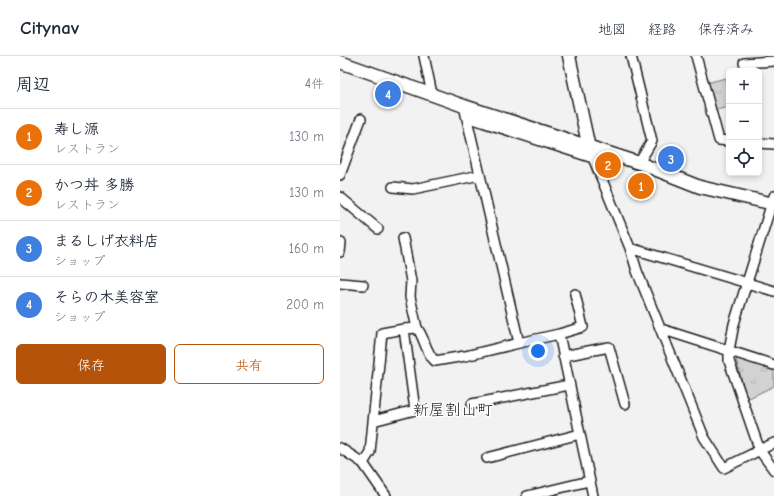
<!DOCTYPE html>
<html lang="ja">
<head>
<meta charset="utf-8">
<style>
	:root { --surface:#fff; --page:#f6f6f7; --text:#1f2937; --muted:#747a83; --line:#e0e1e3; --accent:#b45309 }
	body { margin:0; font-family:"Comic Neue","Klee One",sans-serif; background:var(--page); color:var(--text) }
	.controls { position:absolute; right:12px; top:12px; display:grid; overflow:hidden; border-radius:6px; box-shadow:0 2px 6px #0003 }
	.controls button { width:36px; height:36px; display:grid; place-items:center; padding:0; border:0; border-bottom:1px solid var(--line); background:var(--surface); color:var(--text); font:20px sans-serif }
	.you { position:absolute; left:198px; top:295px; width:14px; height:14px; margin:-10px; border:3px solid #fff; border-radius:50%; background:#1a73e8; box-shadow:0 0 0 6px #1a73e833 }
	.badge { display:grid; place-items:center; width:26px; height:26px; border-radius:50%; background:var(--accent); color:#fff; font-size:13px; font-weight:700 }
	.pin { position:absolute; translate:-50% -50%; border:2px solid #fff; box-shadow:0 1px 4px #0006 }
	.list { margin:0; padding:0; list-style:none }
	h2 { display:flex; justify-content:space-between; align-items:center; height:52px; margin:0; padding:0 16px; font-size:17px }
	h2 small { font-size:13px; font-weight:400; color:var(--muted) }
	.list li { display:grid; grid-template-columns:26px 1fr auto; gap:12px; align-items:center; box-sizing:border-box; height:56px; padding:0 16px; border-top:1px solid var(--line) }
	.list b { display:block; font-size:15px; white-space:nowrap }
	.list p { margin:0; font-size:13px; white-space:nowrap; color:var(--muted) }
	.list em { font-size:13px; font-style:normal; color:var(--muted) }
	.actions { display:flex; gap:8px; padding:12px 16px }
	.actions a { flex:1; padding:9px 0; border:1px solid var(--accent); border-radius:6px; text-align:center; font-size:14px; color:var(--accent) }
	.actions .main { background:var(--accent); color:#fff }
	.icon { flex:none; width:22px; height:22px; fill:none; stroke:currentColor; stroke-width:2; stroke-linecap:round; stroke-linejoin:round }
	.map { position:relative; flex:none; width:434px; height:440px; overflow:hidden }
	header { display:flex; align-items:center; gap:24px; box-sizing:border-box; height:56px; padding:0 20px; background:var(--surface); border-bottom:1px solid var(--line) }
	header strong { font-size:19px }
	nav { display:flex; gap:22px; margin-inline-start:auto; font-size:14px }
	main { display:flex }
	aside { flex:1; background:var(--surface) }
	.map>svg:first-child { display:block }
</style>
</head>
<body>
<header>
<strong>Citynav</strong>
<nav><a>地図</a><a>経路</a><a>保存済み</a></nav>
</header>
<main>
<aside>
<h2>周辺<small>4件</small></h2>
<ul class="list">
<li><span class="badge" style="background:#e8710a">1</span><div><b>寿し源</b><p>レストラン</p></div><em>130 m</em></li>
<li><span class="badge" style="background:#e8710a">2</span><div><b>かつ丼 多勝</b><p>レストラン</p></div><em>130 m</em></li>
<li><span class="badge" style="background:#3f7fe0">3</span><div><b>まるしげ衣料店</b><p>ショップ</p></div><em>160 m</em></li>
<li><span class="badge" style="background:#3f7fe0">4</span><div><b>そらの木美容室</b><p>ショップ</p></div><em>200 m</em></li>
</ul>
<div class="actions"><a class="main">保存</a><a>共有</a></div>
</aside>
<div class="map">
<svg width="434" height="440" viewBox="0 0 434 440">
	<defs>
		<pattern id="park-tufts" width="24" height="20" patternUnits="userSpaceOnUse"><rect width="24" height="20" fill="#d2d2d2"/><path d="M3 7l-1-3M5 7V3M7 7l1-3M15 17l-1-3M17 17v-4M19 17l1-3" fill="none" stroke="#b4b4b4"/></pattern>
	</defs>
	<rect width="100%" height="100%" fill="#f2f2f2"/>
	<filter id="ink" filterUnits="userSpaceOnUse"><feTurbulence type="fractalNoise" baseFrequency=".025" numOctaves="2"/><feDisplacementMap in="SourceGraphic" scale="8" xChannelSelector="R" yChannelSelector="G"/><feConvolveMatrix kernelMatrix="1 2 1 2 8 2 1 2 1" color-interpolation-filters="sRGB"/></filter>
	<g filter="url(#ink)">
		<path fill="url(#park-tufts)" stroke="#777" d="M386 22 389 40V51L372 55 366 27Z
			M399 301 434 314V330L407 343 396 304Z"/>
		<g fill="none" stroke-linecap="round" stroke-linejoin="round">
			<defs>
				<path id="minor" d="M84 0 92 38
					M291 0 312 85 299 107
					M356 0 379 84 389 85
					M404 7 434 5
					M124 50 179 287 219 278 253 440
					M127 61 253 102
					M419 87 434 88
					M249 92 290 192 297 215 364 381 384 412 434 387
					M0 119 21 63
					M53 131 73 133 140 119
					M434 140 394 268 389 294V305L420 395 434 414
					M0 141 38 173
					M63 182 71 225 70 241 77 272
					M290 192 434 235
					M0 196 1 187
					M0 227 23 229
					M64 273 77 272C85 282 85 296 95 305L125 300 179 287
					M321 273 434 309
					M219 278 243 271 235 238
					M223 300 269 291 285 348
					M132 348 229 329
					M0 392 23 407 46 440
					M147 402 240 378
					M23 407 30 396 42 277 64 273 75 354 33 365
					M187 440 249 425"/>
				<path id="tertiary" d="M229 0 249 92
					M0 6 124 50 299 107 360 131 434 148"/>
			</defs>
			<use href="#minor" stroke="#1c1c1c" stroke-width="12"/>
			<use href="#tertiary" stroke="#1c1c1c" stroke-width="15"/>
			<use href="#minor" stroke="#fff" stroke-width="9"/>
			<use href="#tertiary" stroke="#fff" stroke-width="12"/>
		</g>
	</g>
	<g text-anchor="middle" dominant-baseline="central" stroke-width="3" stroke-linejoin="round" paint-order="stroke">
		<g font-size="16" fill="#1c1c1c" stroke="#fff">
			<text x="113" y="354">新屋割山町</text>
		</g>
	</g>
</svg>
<div class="controls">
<button>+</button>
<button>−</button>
<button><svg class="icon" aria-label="locate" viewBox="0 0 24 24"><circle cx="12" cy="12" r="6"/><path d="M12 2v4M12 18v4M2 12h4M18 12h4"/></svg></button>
</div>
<div class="you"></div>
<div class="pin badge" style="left:301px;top:130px;background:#e8710a">1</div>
<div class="pin badge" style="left:268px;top:109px;background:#e8710a">2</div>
<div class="pin badge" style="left:331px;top:103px;background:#3f7fe0">3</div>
<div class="pin badge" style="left:48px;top:38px;background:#3f7fe0">4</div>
</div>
</main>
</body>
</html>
